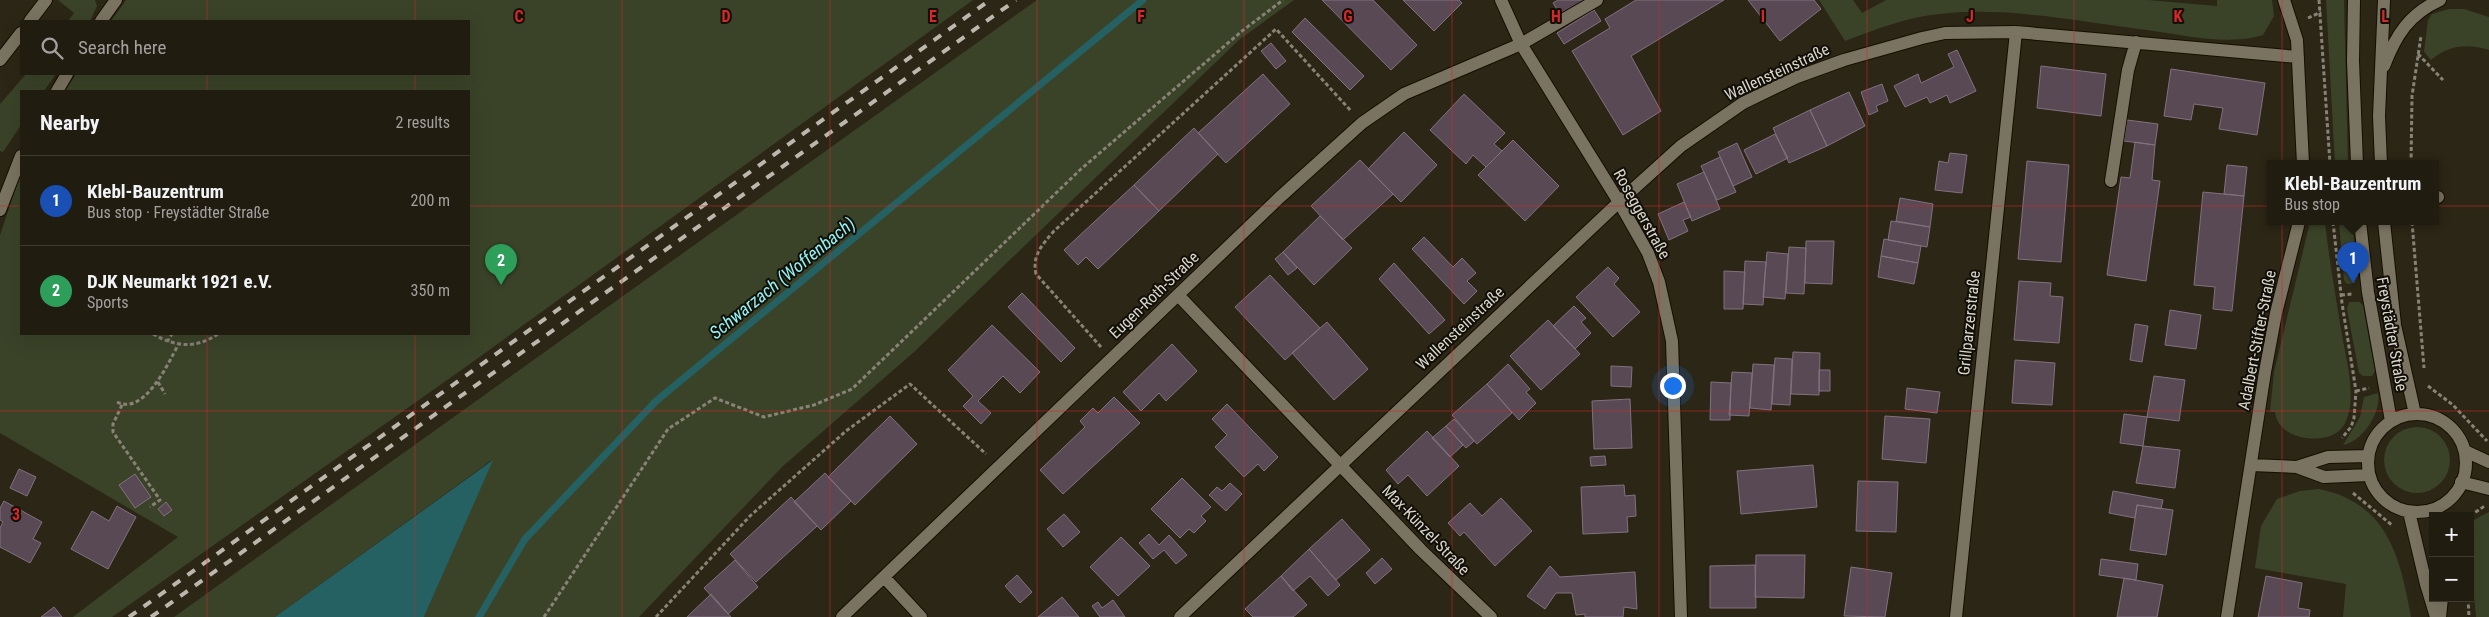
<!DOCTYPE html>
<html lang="en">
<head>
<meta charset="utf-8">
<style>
	:root { --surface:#211c10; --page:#292519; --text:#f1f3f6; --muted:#a2a19f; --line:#3e3a30; --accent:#58c8e4 }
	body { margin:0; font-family:"Roboto Condensed",sans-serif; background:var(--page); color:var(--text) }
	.controls { position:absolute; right:15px; bottom:15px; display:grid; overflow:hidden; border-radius:0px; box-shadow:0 5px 20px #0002 }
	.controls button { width:45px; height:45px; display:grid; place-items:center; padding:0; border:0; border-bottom:1px solid var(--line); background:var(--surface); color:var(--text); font:25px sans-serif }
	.you { position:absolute; left:1672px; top:385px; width:18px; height:18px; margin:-12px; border:4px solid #fff; border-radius:50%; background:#1a73e8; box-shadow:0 0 0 8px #1a73e833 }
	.badge { display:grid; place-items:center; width:32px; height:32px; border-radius:50%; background:var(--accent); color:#fff; font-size:16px; font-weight:700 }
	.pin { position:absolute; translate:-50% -41px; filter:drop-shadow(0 1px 2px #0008) }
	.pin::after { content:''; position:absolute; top:26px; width:18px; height:15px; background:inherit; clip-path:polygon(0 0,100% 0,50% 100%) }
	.popup { position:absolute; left:2267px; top:160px; width:172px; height:65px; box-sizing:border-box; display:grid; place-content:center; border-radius:0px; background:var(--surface); filter:drop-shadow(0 1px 4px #0005); font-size:16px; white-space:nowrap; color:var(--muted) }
	.popup b { font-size:19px; color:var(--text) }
	.popup::after { content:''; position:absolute; left:50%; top:100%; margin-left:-10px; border:10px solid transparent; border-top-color:var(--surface) }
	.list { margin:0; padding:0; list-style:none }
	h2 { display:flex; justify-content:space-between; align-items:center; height:65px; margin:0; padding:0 20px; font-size:21px }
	h2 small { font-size:16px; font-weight:400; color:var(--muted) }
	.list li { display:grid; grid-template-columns:32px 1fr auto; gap:15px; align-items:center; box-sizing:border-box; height:90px; padding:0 20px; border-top:1px solid var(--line) }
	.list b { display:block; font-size:19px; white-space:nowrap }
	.list p { margin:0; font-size:16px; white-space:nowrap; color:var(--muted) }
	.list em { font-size:16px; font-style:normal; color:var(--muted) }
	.icon { flex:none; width:28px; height:28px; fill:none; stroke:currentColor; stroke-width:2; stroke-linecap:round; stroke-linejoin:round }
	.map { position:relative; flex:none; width:2489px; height:617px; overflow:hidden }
	.search { position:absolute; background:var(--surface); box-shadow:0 5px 20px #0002; left:20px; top:20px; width:450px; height:55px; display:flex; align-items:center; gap:12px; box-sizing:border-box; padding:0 18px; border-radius:0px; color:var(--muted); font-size:19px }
	.panel { position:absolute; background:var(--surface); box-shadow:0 5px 20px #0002; left:20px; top:90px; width:450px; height:245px; border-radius:0px }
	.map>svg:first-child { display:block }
</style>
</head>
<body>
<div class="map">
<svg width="2489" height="617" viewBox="0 0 2489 617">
	<rect width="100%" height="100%" fill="#2c2616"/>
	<path fill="#3a4328" d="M58 0H95L97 6 90 21H68L74 13Z
		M126 0H973L467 366 112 617H73L178 537 0 433V235L21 173V334H469V91H65L76 74H469V21H111Z
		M1037 0H1294L1240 39 914 352 782 467 639 617H424L492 460 275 617H174Z
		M1819 0H1853L1862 13 1886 0H2148L2217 6V0H2272L2274 16 2263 35C2227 46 2184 35 2147 30 2081 22 2006 6 1940 14 1907 17 1876 29 1845 41Z
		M2326 0H2344L2348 164H2335Z
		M2449 9H2464L2489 17V50C2468 43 2448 45 2431 60L2424 52 2428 20 2432 14Z
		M26 74H56L44 91H21V125L3 152 0 151V104Z
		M2310 222H2325C2329 260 2336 297 2342 335 2346 358 2353 383 2350 407 2348 416 2346 425 2339 431 2322 445 2278 440 2275 412H2270L2274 372Z
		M2339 222H2352L2358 276 2355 283 2347 284 2344 280Z
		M2349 302H2359L2363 305 2375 371 2372 376H2363L2359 373 2347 309Z
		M2378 393C2382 412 2362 442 2343 445L2360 417 2364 397Z
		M2384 460a33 33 0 1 1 66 0a33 33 0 1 1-66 0Z
		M2319 489C2388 503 2400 557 2411 617H2343L2346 584 2255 568 2261 526 2277 499 2300 491Z
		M2489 512V617H2476C2475 599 2466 539 2470 526 2473 519 2483 515 2489 512Z"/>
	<path fill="#256162" d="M493 460 424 617H275Z"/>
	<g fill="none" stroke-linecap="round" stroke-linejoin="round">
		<path stroke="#256162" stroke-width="7" d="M479 617 525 539 656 401 1143 0"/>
	</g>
	<path fill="#594955" stroke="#82717e" d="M1322 0H1373L1417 45 1391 70Z
		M1403 0H1459L1462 3 1434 31Z
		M1558 0H1588L1561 16 1553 3Z
		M1636 0H1724L1631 56 1661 111 1623 135 1572 51 1610 28 1605 19Z
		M1748 0H1814L1821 9 1780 41Z
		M1594 10 1601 21 1564 44 1557 33Z
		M1305 18 1364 76 1350 90 1292 32Z
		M1271 43 1286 61 1276 69 1261 51Z
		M1957 50 1976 91 1950 103 1947 95 1930 103 1927 97 1905 107 1894 86 1918 74 1921 83 1954 67 1948 54Z
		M2041 66 2106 74 2101 116 2037 108Z
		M2171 69 2265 83 2257 135 2219 129 2223 108 2194 104 2191 120 2164 116Z
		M1263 74 1290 104 1226 163 1198 133Z
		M1882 84 1888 101 1876 106 1878 111 1869 115 1861 92Z
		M1849 92 1865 126 1827 146 1810 110Z
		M1464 94 1505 133 1494 144 1502 151 1486 167 1473 155 1466 164 1430 130Z
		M1810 110 1827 146 1789 163 1773 128Z
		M2127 120 2158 124 2155 145 2124 141Z
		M1194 128 1218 154 1159 211 1134 185Z
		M1404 132 1437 165 1401 202 1368 169Z
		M1775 134 1788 158 1756 174 1744 150Z
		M1513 140 1559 186 1525 221 1478 175Z
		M2135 142 2155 145 2152 180 2160 181 2146 281 2107 275 2121 177 2130 178Z
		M1737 143 1752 177 1733 186 1718 152Z
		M1950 153 1967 155 1962 193 1935 190 1939 161 1948 163Z
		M1720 157 1736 192 1717 200 1701 166Z
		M1360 160 1393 194 1343 240 1311 206Z
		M2027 161 2069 165 2061 262 2018 259Z
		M2227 165 2247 167 2244 196 2224 194Z
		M1704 172 1720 209 1692 221 1677 184Z
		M1134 185 1159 211 1098 269 1086 257 1078 265 1064 250Z
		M2203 192 2244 196 2232 311 2213 309 2215 287 2194 285Z
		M1900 198 1933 204 1930 227 1896 221Z
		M1684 202 1691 217 1683 220 1688 231 1669 240 1658 214Z
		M1320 216 1352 248 1314 285 1283 252Z
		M1891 221 1930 227 1927 247 1888 240Z
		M1424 237 1453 267 1462 258 1476 273 1467 281 1477 291 1464 304 1412 249Z
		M1884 239 1921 246 1918 263 1881 256Z
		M1806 241H1834L1832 284 1805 283Z
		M1789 247 1806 248 1804 294 1786 293Z
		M1283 252 1297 268 1288 275 1275 259Z
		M1767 252 1788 254 1785 299 1763 297Z
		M1881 256 1918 263 1914 284 1878 277Z
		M1745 261 1766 262 1763 305 1743 304Z
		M1394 263 1445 320 1429 334 1379 279Z
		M1608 267 1619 278 1614 284 1640 312 1613 337 1576 297Z
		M1724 271 1745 272 1743 309H1724Z
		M1270 275 1320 328 1285 360 1235 307Z
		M2019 281 2051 283 2050 296 2063 297 2059 343 2014 340Z
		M1022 293 1075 348 1061 362 1008 307Z
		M1574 306 1586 318 1581 322 1591 333 1575 349 1553 326Z
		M2170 310 2201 315 2196 349 2165 345Z
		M1548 320 1580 354 1541 390 1510 356Z
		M1327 322 1368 369 1334 400 1292 353Z
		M2135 324 2148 326 2142 362 2130 360Z
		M992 325 1040 372 1020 393 1003 376 978 401 991 413 981 424 963 406 973 396 948 370Z
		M1172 344 1197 371 1166 401 1159 393 1141 411 1123 392Z
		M1793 352 1820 353 1819 395 1791 394Z
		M1775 358 1792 359 1790 405 1772 404Z
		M2015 360 2055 363 2052 405 2012 403Z
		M1508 364 1530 389 1526 392 1536 403 1519 420 1487 384Z
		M1753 364 1774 365 1771 410 1750 408Z
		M1611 366 1632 367 1631 387 1611 386Z
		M1819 370H1830V391H1819Z
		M1732 372 1752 373 1749 416 1729 415Z
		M2154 376 2185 380 2179 421 2147 417Z
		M1711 382 1731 383 1730 420H1710Z
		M1487 384 1512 413 1477 444 1452 415Z
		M1907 388 1940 392 1937 413 1905 409Z
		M1114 397 1140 423 1063 494 1040 470 1085 427 1080 421 1093 408 1098 413Z
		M1630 399 1632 448 1594 449 1592 401Z
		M1227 404 1278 457 1264 471 1258 464 1244 477 1215 447 1227 435 1212 419Z
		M2124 414 2147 417 2143 446 2120 443Z
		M890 416 917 444 855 505 828 477Z
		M1885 416 1930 419 1926 463 1882 459Z
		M1454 419 1474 441 1466 448 1446 426Z
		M1446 426 1463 445 1450 457 1432 438Z
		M1427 431 1459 466 1427 496 1408 475 1398 484 1386 470Z
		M2143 446 2180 450 2175 488 2136 483Z
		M1605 456 1606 465 1591 466 1590 457Z
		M1813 465 1817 507 1741 514 1737 471Z
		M19 469 36 477 27 496 10 488Z
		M825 473 851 501 821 530 794 502Z
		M135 474 151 497 135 508 119 485Z
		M1182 478 1211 507 1201 516 1206 521 1194 533 1189 529 1180 538 1151 509Z
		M1858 481 1898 482 1896 532 1856 531Z
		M1230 483 1242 494 1226 511 1209 495 1217 487 1222 491Z
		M1624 485 1625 496 1635 495 1636 516 1627 517 1628 532 1583 534 1581 487Z
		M2113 491 2163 500 2161 509 2137 505 2135 518 2109 513Z
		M791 497 817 526 756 582 730 554Z
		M1501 498 1532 531 1495 566 1464 532 1460 536 1448 523 1470 503 1482 516Z
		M4 501 42 522 33 539 41 543 30 563 0 547V528L3 522 0 520V508Z
		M166 502 172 510 164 516 158 509Z
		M2137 505 2173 510 2166 555 2130 550Z
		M117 506 136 517 108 569 71 549 92 511 109 521Z
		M1064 514 1080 532 1063 547 1047 529Z
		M1342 519 1370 550 1336 580 1309 549Z
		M1149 534 1159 545 1169 535 1187 555 1176 564 1164 550 1153 559 1139 543Z
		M1121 537 1150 566 1118 596 1090 567Z
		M1309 549 1340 585 1328 596 1310 576 1293 591 1281 576Z
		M1756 555H1805L1804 598 1755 597Z
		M1382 558 1392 569 1375 584 1366 573Z
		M2101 559 2138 564 2136 580 2099 575Z
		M735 560 758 587 728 614 704 588Z
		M1755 565 1756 608H1710V566Z
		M1550 566 1560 577 1635 572 1637 609 1624 607 1623 617H1585V614L1576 615 1572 593H1556L1545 609 1527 596Z
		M1851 567 1892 573 1885 617 1844 616Z
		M1017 575 1032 592 1020 603 1005 586Z
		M1281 576 1307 605 1293 617H1253L1245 609Z
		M2266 576 2302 583 2298 608 2310 610 2309 617H2258Z
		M2124 578 2163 585 2157 617H2117Z
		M711 594 731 617H687Z
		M1062 597 1079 617H1038Z
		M1113 600 1125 617H1100L1092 606 1098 602 1102 608Z
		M54 607 62 617H41Z"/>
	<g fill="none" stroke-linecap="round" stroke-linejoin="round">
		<defs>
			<path id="minor" d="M1501 0 1521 44 1619 202 1648 253 1659 282 1672 341 1681 617
				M2284 0 2297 40 2303 164
				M2354 0 2353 61 2357 164
				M30 21 46 0
				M101 21 116 0
				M0 60 21 33
				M2384 66C2396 35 2409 14 2440 0
				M57 91 67 74
				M2381 164 2379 116 2384 0
				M2111 181 2128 70 2136 42
				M2436 197H2438
				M0 210 21 156
				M2360 222 2368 292 2391 421
				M2384 222 2395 325 2415 414
				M1178 295 1421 550 1491 617
				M2368 463a49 49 0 1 1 98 0a49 49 0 1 1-98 0Z
				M2465 451 2489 462
				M2251 465 2297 467 2324 477 2369 475
				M2297 467 2328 457 2368 456
				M2461 482 2489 489
				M2409 512 2426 584 2436 617
				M884 577 921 617
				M842 617 1279 198 1362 123 1404 94 1521 44 1597 0
				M1180 617 1619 202 1681 146 1743 103 1797 77 1844 60 1922 38 1945 33 2016 32 2298 57
				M1956 617 2016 32
				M2227 617 2265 372 2276 313 2299 222
				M2440 617 2442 598"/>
		</defs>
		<use href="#minor" stroke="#150f02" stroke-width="14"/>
		<path stroke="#888376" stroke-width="3" stroke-dasharray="4 2.5" stroke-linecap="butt" d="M2319 0 2330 164
			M2308 18 2321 12
			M2418 54 2443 80
			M2411 164 2412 96 2421 36
			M2333 222 2342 303 2356 391 2354 418 2351 427 2342 438
			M2412 222 2424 368
			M2341 295 2352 294
			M153 334C176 347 195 349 218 334
			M167 342 172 334
			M1101 347 1036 274C1032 255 1042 245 1054 231L1276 29 1351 111
			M158 382 165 394
			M2428 386 2453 405 2487 441
			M2356 391 2369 388
			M117 402C144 416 168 364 178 345
			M122 405 113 424V432L160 500 150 507
			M2353 493 2393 526
			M2470 516 2486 505
			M2468 598 2469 617
			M544 617 668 429 715 398 764 417 814 405 852 389 1081 169 1242 31 1283 0
			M656 617 750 516 846 431 910 384 986 454"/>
		<use href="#minor" stroke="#7b7361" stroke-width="12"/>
		<path stroke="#bcb7ac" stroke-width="4" stroke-dasharray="9 9" stroke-linecap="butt" d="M129 617 990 0
			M151 617 1016 0"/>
	</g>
	<path fill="none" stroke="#d62828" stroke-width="1" stroke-opacity="0.55" d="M207 0V21M415 0V21M622 0V617M830 0V617M1037 0V617M1244 0V617M1452 0V617M1659 0V617M1867 0V617M2074 0V617M2282 0V617M207 74V91M415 74V91M0 206H21M469 206H2489M207 334V617M415 334V617M0 411H2489"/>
	<g text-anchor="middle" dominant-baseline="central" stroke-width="4" stroke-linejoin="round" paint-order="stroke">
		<g font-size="16" fill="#dad6cc" stroke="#120f08">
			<text transform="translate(1777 72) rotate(-25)">Wallensteinstraße</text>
			<text transform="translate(1642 214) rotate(61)">Roseggerstraße</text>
			<text transform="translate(1154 295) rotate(-44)">Eugen-Roth-Straße</text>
			<text transform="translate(1969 323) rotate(-84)">Grillparzerstraße</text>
			<text transform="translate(1460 328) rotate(-43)">Wallensteinstraße</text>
			<text transform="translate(2392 334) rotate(80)">Freystädter Straße</text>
			<text transform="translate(2257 340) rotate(-79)">Adalbert-Stifter-Straße</text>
			<text transform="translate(1426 530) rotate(46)">Max-Künzel-Straße</text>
		</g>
		<g font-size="18" font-style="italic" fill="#91f2f4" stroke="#120f08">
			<text transform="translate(782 278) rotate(-39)">Schwarzach (Woffenbach)</text>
		</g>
	</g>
	<g font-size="16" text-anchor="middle" font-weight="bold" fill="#d62828" stroke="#120f08" stroke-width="4" stroke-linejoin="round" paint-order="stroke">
		<text x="519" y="22">C</text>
		<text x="726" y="22">D</text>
		<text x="933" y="22">E</text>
		<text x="1141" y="22">F</text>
		<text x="1348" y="22">G</text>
		<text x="1556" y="22">H</text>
		<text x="1763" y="22">I</text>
		<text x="1970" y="22">J</text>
		<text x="2178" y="22">K</text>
		<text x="2385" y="22">L</text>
		<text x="16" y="520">3</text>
	</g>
</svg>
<div class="controls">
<button>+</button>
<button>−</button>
</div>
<div class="you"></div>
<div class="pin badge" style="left:2353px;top:283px;background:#1a4fb4">1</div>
<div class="popup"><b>Klebl-Bauzentrum</b>Bus stop</div>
<div class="pin badge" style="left:501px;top:285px;background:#2e9e5b">2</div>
<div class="search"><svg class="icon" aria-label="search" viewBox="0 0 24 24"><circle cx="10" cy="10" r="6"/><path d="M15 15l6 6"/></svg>Search here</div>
<section class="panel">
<h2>Nearby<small>2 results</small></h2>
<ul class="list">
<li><span class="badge" style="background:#1a4fb4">1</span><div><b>Klebl-Bauzentrum</b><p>Bus stop · Freystädter Straße</p></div><em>200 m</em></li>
<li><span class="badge" style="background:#2e9e5b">2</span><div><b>DJK Neumarkt 1921 e.V.</b><p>Sports</p></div><em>350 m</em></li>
</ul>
</section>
</div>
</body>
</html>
